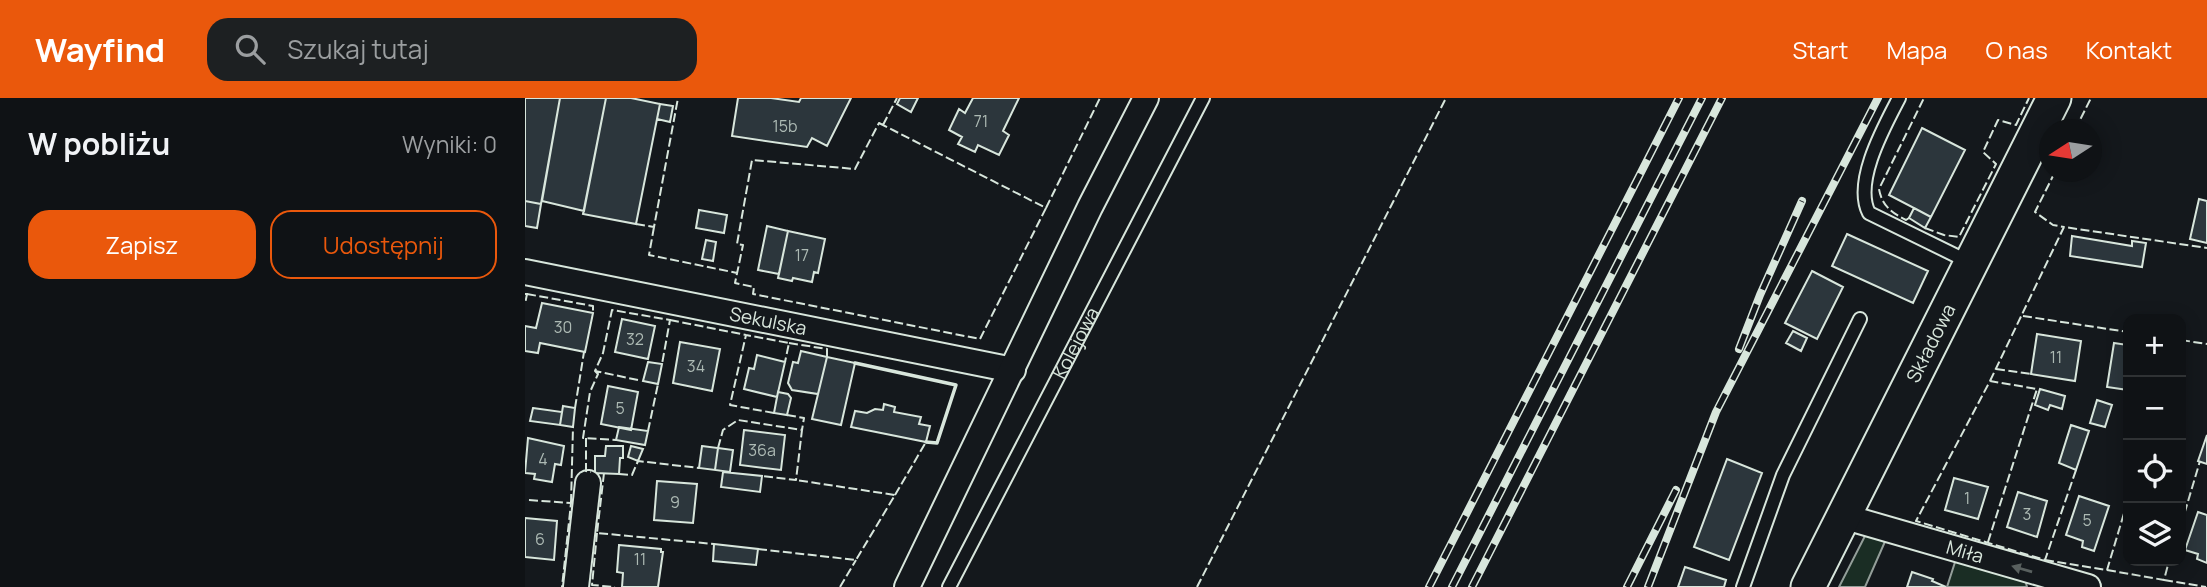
<!DOCTYPE html>
<html lang="pl">
<head>
<meta charset="utf-8">
<style>
	:root { --surface:#0f1215; --page:#1d2022; --text:#f1f3f6; --muted:#9b9ea0; --line:#2f3234; --accent:#ea580c }
	body { margin:0; font-family:Manrope,sans-serif; background:var(--page); color:var(--text) }
	.controls { position:absolute; right:21px; bottom:21px; display:grid; overflow:hidden; border-radius:14px; box-shadow:0 4px 18px #0003 }
	.controls button { width:63px; height:63px; display:grid; place-items:center; padding:0; border:0; border-bottom:2px solid var(--line); background:var(--surface); color:var(--text); font:35px sans-serif }
	.compass { position:absolute; left:1514px; top:21px; width:63px; height:63px; border-radius:50%; background:var(--surface); box-shadow:0 4px 18px #0003; rotate:258deg }
	.list { margin:0; padding:0; list-style:none }
	h2 { display:flex; justify-content:space-between; align-items:center; height:91px; margin:0; padding:0 28px; font-size:30px }
	h2 small { font-size:23px; font-weight:400; color:var(--muted) }
	.actions { display:flex; gap:14px; padding:21px 28px }
	.actions a { flex:1; padding:16px 0; border:2px solid var(--accent); border-radius:21px; text-align:center; font-size:24px; color:var(--accent) }
	.actions .main { background:var(--accent); color:#fff }
	.icon { flex:none; width:38px; height:38px; fill:none; stroke:currentColor; stroke-width:2; stroke-linecap:round; stroke-linejoin:round }
	.map { position:relative; flex:none; width:1682px; height:489px; overflow:hidden }
	header { display:flex; align-items:center; gap:42px; box-sizing:border-box; height:98px; padding:0 35px; background:var(--accent); color:#fff }
	header strong { font-size:33px }
	nav { display:flex; gap:38px; margin-inline-start:auto; font-size:24px }
	.search { width:490px; height:63px; background:var(--page); display:flex; align-items:center; gap:18px; box-sizing:border-box; padding:0 24px; border-radius:21px; color:var(--muted); font-size:26px }
	main { display:flex }
	aside { flex:1; background:var(--surface) }
	.map>svg:first-child { display:block }
</style>
</head>
<body>
<header>
<strong>Wayfind</strong>
<div class="search"><svg class="icon" aria-label="search" viewBox="0 0 24 24"><circle cx="10" cy="10" r="6"/><path d="M15 15l6 6"/></svg>Szukaj tutaj</div>
<nav><a>Start</a><a>Mapa</a><a>O nas</a><a>Kontakt</a></nav>
</header>
<main>
<aside>
<h2>W pobliżu<small>Wyniki: 0</small></h2>
<ul class="list">
</ul>
<div class="actions"><a class="main">Zapisz</a><a>Udostępnij</a></div>
</aside>
<div class="map">
<svg width="1682" height="489" viewBox="0 0 1682 489">
	<rect width="100%" height="100%" fill="#14181c"/>
	<path fill="#1a2d24" stroke="#939e99" stroke-width="2" d="M1343 432 1362 439 1340 489H1314Z
		M1432 458 1499 477 1502 489H1422Z"/>
	<path fill="#2c363c" stroke="#d8e6dc" stroke-width="2" d="M0 0H35L16 106 0 103Z
		M35 0H81L59 113 17 103Z
		M81 0H106L135 6 111 126 58 116Z
		M213 0H246L274 4 276 0H326L302 48 287 40 282 49 207 38Z
		M375 0H393L386 14 372 6Z
		M448 0H494L478 33 484 37 474 57 453 47 450 54 433 46 437 39 424 32 434 11 440 15Z
		M135 6 148 8 145 24 132 21Z
		M1397 30 1440 52 1406 119 1364 97Z
		M1674 101 1682 103V145L1665 141Z
		M0 103 16 106 12 130 0 128Z
		M1389 110 1406 119 1400 130 1384 120Z
		M174 112 202 117 199 135 171 130Z
		M242 128 263 133 254 176 233 172Z
		M263 133 300 141 293 175 289 174 287 184 268 180 267 183 253 180Z
		M1322 136 1403 173 1388 205 1307 168Z
		M1547 138 1607 148V143L1621 145 1617 169 1545 158Z
		M181 142 191 144 188 163 177 161Z
		M1287 173 1318 189 1292 241 1260 225Z
		M17 205 68 215 60 254 15 245 13 255 0 253V228L11 230Z
		M97 221 130 228 123 261 90 254Z
		M1268 233 1282 240 1276 253 1261 245Z
		M1512 236 1556 243 1550 283 1506 276Z
		M155 244 195 251 187 293 148 285Z
		M1589 245 1603 247V292L1582 289Z
		M276 253 302 259 293 296 267 292 263 285 268 264 273 265Z
		M232 257 260 264 252 299 219 291 224 270 229 271Z
		M302 259 330 265 316 327 287 321Z
		M123 264 137 266 133 286 118 283Z
		M83 288 113 294 106 332 76 326Z
		M1515 291 1540 298 1537 311 1525 307 1523 312 1510 307Z
		M253 294 263 296 266 300 262 317 249 315Z
		M1572 302 1587 307 1580 329 1565 325Z
		M359 306 370 309 369 314 396 319 394 326 405 328 401 344 326 329 330 313 342 315 350 311 358 312Z
		M38 308 50 310 48 329 35 327Z
		M8 310 37 314 35 327 5 323Z
		M1546 327 1564 333 1551 372 1534 365Z
		M94 329 123 333 120 347 91 342Z
		M219 332 260 337 256 372 215 367Z
		M1682 337V366L1673 363Z
		M3 340 39 348 36 367 30 366 27 384 9 381 10 376 0 375Z
		M81 348H98V360H95L94 376 70 375V358H80Z
		M106 348 118 351 113 363 103 359Z
		M177 348 193 350 190 372 174 370Z
		M193 350 208 352 205 374 190 372Z
		M1202 361 1237 375 1204 462 1169 449Z
		M198 374 237 378 235 394 196 389Z
		M1429 380 1463 389 1453 421 1420 412Z
		M132 383 172 386 168 425 129 422Z
		M1493 394 1522 403 1512 439 1482 429Z
		M1554 398 1584 408 1569 453 1557 449 1558 443 1541 437Z
		M1673 414 1682 417V465L1672 461 1673 456 1660 452Z
		M0 420 32 423 29 462 0 459Z
		M189 446 233 451 231 467 188 463Z
		M94 447 136 451V454H138L133 489H97L98 475 92 474Z
		M1160 469 1201 482 1199 489H1153Z
		M1387 474 1408 481 1407 483 1421 489H1382Z"/>
	<g fill="none" stroke-linecap="round" stroke-linejoin="round">
		<defs>
			<g id="lane">
				<path d="M1374 0C1359 29 1328 84 1344 115L1444 164"/>
				<path id="s1" d="M424 489 678 0"/>
				<path d="M1218 489 1258 377 1335 221"/>
			</g>
			<g id="street">
				<path id="s2" d="M0 174 488 272"/>
				<path id="s3" d="M1317 418 1563 489"/>
				<path d="M51 489 63 385"/>
				<path d="M382 489 565 109 621 0"/>
			</g>
			<g id="secondary">
				<path id="s4" d="M1283 489 1529 0"/>
			</g>
		</defs>
		<use href="#lane" stroke="#d8e6dc" stroke-width="16"/>
		<use href="#street" stroke="#d8e6dc" stroke-width="28"/>
		<use href="#secondary" stroke="#d8e6dc" stroke-width="37"/>
		<use href="#lane" stroke="#14181c" stroke-width="12"/>
		<use href="#street" stroke="#14181c" stroke-width="24"/>
		<use href="#secondary" stroke="#14181c" stroke-width="33"/>
		<defs>
			<path id="rail" d="M1214 251 1235 197 1277 103
				M904 489 1154 0
				M927 489 1177 0
				M947 489 1197 0
				M1102 489 1151 392
				M1123 489 1191 314 1353 0"/>
		</defs>
		<use href="#rail" stroke="#d8e6dc" stroke-width="8"/>
		<use href="#rail" stroke="#14181c" stroke-width="5" stroke-dasharray="16" stroke-linecap="butt"/>
		<path stroke="#d8e6dc" stroke-width="2" stroke-dasharray="9 3.5" stroke-linecap="butt" d="M354 25 521 110 455 241 228 196 229 189 210 185 218 147 212 146 227 62 330 71Z
			M358 27 372 0
			M1550 32 1566 0
			M1530 74 1510 114 1528 127 1539 129
			M521 110 575 0
			M1384 120 1381 122C1367 115 1357 108 1354 91L1399 0
			M111 126 129 129 153 0
			M129 129 124 157 212 175
			M1400 130 1419 137 1434 139 1471 66 1458 54 1473 22 1491 27 1504 0
			M0 196H2L0 206
			M2 196 68 208V215
			M1498 218 1603 234
			M145 222 221 237
			M1656 242 1682 246
			M264 245 302 251V259
			M1471 271 1506 276
			M70 273 73 276 65 294 58 340 91 342
			M113 282 70 273 78 255 87 212 145 222 137 266
			M1465 283 1539 129 1682 150
			M50 310 59 254
			M249 315 205 307 221 237 264 245 260 264
			M262 317 279 320 277 332
			M123 333 133 286
			M61 340V373L66 374
			M193 350 198 332 213 322 277 332 271 382 237 378
			M79 375 72 435 189 446
			M94 376 107 377 113 363 174 370
			M370 397 401 344
			M4 402 46 405 37 489
			M46 405 48 329
			M1656 427 1675 363
			M72 435 67 487 90 489
			M1463 444 1512 291 1465 283 1391 423 1520 462 1551 372
			M233 451 331 462 370 397 271 382
			M1520 462 1582 472 1603 402
			M1582 472 1639 482 1644 463
			M1639 482 1681 489
			M315 489 331 462
			M672 489 921 0"/>
		<path stroke="#d8e6dc" stroke-width="3.5" d="M330 265 431 287 412 345 401 344"/>
	</g>
	<defs><path id="oneway-solid" d="M-6-.8H1V-3.2L6.5 0L1 3.2V.8H-6Z" transform="scale(1.75)"/></defs>
	<use fill="#59605f" href="#oneway-solid" transform="translate(1497 471) rotate(-164)"/>
	<g text-anchor="middle" dominant-baseline="central" stroke-width="5" stroke-linejoin="round" paint-order="stroke">
		<g font-size="16" fill="#adbab4">
			<text x="456" y="23">71</text>
			<text x="260" y="28">15b</text>
			<text x="277" y="157">17</text>
			<text x="38" y="229">30</text>
			<text x="110" y="241">32</text>
			<text x="1531" y="259">11</text>
			<text x="171" y="268">34</text>
			<text x="95" y="310">5</text>
			<text x="237" y="352">36a</text>
			<text x="18" y="361">4</text>
			<text x="1442" y="400">1</text>
			<text x="150" y="404">9</text>
			<text x="1502" y="416">3</text>
			<text x="1562" y="422">5</text>
			<text x="15" y="441">6</text>
			<text x="115" y="461">11</text>
		</g>
		<g font-size="19" fill="#d8e6dc" stroke="#14181c">
			<text stroke="none"><textPath href="#s2" startOffset="248">Sekulska</textPath></text>
			<text stroke="none"><textPath href="#s1" startOffset="275">Kolejowa</textPath></text>
			<text stroke="none"><textPath href="#s4" startOffset="273">Składowa</textPath></text>
			<text stroke="none"><textPath href="#s3" startOffset="128">Miła</textPath></text>
		</g>
	</g>
</svg>
<div class="controls">
<button>+</button>
<button>−</button>
<button><svg class="icon" aria-label="locate" viewBox="0 0 24 24"><circle cx="12" cy="12" r="6"/><path d="M12 2v4M12 18v4M2 12h4M18 12h4"/></svg></button>
<button><svg class="icon" aria-label="layers" viewBox="0 0 24 24"><path d="M12 4l9 5-9 5-9-5zM3 14l9 5 9-5"/></svg></button>
</div>
<svg class="compass" viewBox="-18 -18 36 36"><path d="M0-13l5 13h-10z" fill="#e53935"/><path d="M0 13l5-13h-10z" fill="#9b9ea0"/></svg>
</div>
</main>
</body>
</html>
